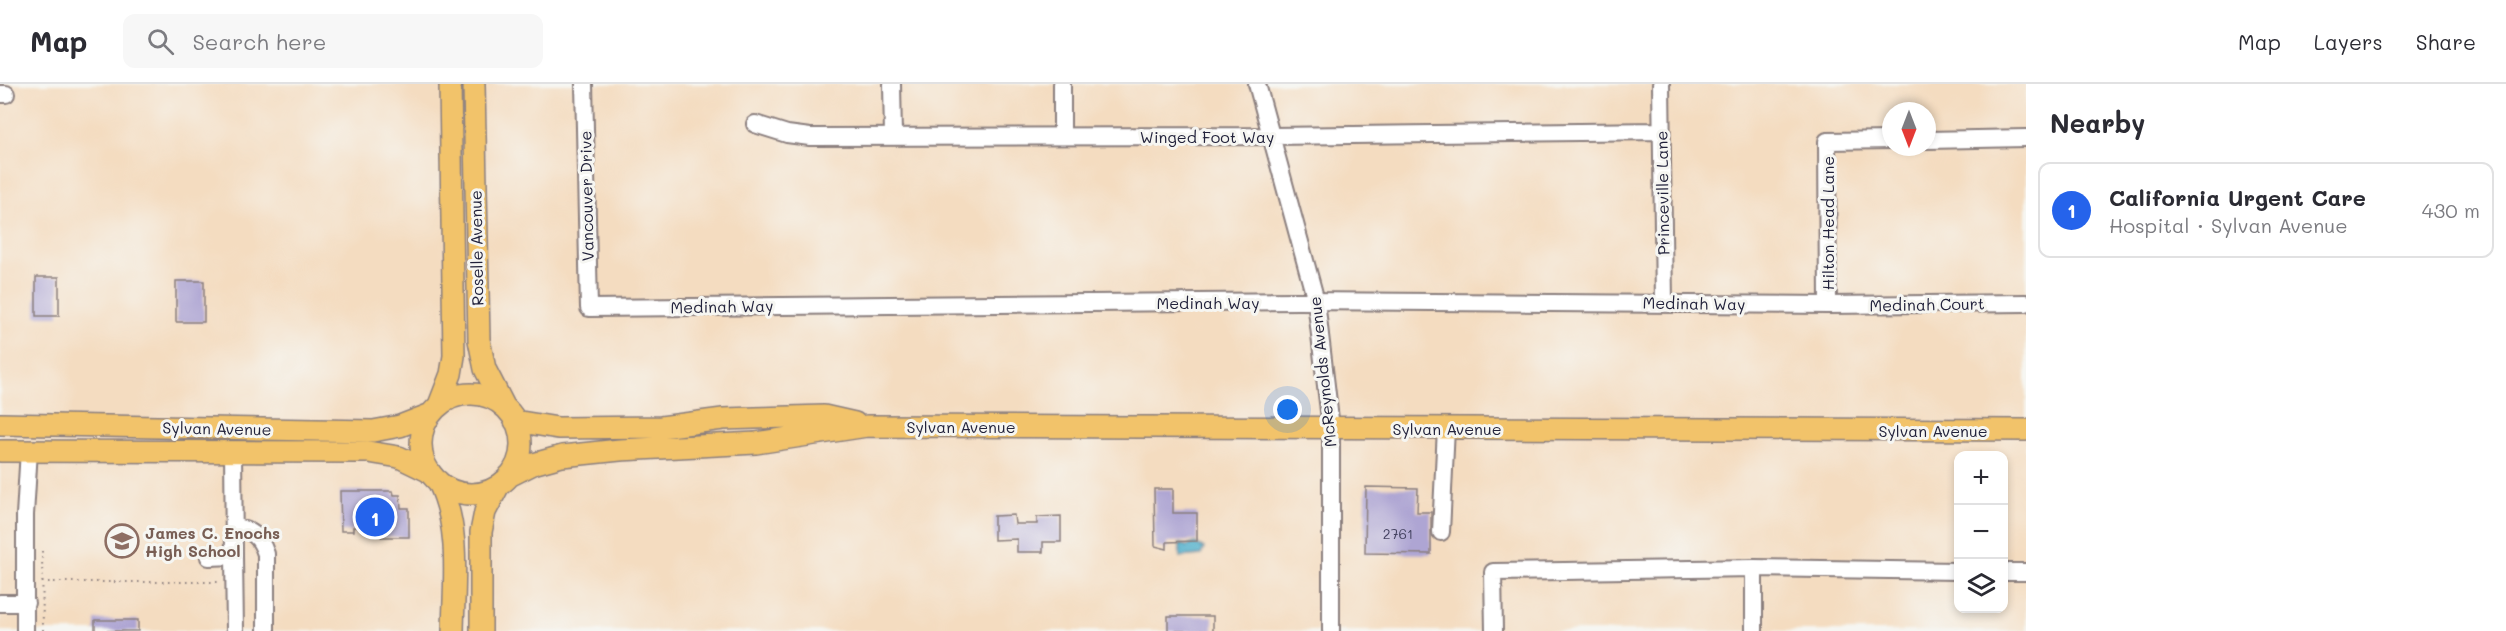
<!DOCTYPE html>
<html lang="en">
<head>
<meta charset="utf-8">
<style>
	:root { --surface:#fff; --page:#f7f7f7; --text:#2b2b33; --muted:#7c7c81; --line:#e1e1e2; --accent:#2563eb }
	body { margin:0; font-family:Mali,sans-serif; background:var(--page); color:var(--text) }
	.controls { position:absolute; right:18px; bottom:18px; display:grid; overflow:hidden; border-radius:12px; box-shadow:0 3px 9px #0003 }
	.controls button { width:54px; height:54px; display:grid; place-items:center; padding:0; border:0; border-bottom:2px solid var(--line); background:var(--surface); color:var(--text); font:30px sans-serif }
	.compass { position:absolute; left:1882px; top:18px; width:54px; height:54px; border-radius:50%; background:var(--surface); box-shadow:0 3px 9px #0003; rotate:180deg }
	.you { position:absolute; left:1288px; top:326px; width:21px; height:21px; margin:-15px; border:4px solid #fff; border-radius:50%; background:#1a73e8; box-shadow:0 0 0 9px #1a73e833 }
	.badge { display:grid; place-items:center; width:39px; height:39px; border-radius:50%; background:var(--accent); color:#fff; font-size:20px; font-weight:700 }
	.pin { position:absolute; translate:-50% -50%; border:3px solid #fff; box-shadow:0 2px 6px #0006 }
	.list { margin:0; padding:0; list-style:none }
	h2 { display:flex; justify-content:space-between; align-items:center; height:78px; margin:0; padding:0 24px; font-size:26px }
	h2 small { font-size:20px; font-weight:400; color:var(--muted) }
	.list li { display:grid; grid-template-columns:39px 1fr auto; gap:18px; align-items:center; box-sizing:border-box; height:96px; margin:0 12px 12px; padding:0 12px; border:2px solid var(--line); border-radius:12px }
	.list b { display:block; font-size:22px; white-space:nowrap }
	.list p { margin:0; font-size:20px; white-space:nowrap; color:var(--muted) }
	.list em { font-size:20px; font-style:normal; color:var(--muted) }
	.icon { flex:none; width:33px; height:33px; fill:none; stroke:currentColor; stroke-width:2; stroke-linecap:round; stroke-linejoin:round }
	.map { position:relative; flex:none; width:2026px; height:547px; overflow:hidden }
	header { display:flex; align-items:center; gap:36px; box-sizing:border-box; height:84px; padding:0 30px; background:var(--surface); border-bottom:2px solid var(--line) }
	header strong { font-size:28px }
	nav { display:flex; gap:33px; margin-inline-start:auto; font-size:21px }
	.search { width:420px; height:54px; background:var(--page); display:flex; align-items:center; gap:15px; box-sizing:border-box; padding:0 21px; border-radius:12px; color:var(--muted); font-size:22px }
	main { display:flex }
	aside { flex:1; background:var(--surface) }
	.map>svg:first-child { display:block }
</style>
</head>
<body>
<header>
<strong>Map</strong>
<div class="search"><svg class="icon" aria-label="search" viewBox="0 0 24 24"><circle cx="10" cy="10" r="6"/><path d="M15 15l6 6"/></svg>Search here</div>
<nav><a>Map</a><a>Layers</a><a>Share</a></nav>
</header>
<main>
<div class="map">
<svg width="2026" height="547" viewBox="0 0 2026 547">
	<rect width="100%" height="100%" fill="#f6f6f2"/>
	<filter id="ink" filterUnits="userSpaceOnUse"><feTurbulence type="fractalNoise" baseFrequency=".0167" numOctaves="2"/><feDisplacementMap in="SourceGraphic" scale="12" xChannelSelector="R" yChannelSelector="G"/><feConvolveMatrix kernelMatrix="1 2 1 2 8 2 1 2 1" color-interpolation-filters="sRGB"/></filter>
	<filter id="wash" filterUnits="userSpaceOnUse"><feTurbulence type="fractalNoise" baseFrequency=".008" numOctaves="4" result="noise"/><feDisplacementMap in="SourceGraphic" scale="24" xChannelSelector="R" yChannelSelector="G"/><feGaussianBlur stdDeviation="1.35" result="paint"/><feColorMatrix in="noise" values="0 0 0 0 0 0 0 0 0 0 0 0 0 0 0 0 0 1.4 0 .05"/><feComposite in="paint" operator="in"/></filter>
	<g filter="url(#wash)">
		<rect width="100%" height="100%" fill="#f4dcc0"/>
		<path fill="#4badca" stroke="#366882" stroke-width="1.5" d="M1195 459 1204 464 1201 471 1180 473V460L1187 462Z"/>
		<g id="blocks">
			<path fill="#aea5d3" d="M36 193H59V232H36Z
				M176 197H204V238H176Z
				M1366 403 1418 404 1417 428H1431V470L1365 469Z
				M1154 405H1173V429H1197V457L1167 458V465L1155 462Z
				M340 407H393L394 411H400L401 424H409V453H381V443H353V447H341Z
				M1014 431 1015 440H1037V433L1061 432V458H1043V468H1017V455L994 456V432Z
				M1168 532H1213V547H1168Z
				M95 536H138V547H95Z"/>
		</g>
	</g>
	<g filter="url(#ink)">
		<use href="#blocks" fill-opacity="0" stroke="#8b7f7e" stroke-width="1.5"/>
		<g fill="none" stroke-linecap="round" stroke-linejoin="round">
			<defs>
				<path id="minor" d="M584 0 589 224 1299 217 1828 221 2026 219
					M892 0 893 52
					M1062 0V51
					M1257 0 1316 217 1331 344V547
					M1661 0 1664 218
					M0 10H6
					M755 40 787 50 810 53 1272 52 1661 47
					M1927 56 2026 54
					M1828 221 1827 57 1891 56
					M234 443C252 446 260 452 266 470V547
					M1441 448 1446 344
					M234 472 235 547
					M209 473 234 472 233 366
					M1754 484 1958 487
					M2004 488H2026
					M0 519H26
					M25 547V431L29 366
					M1494 547 1493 488 1754 484V547"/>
				<path id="major" d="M474 0 479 256 485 285 504 322
					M421 360a50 50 0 1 1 100 0a50 50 0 1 1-100 0Z
					M439 321 451 290 454 272 450 0
					M515 337 558 344 661 343 723 335 824 332 855 339
					M0 340 373 347 400 342 431 330
					M0 367 368 368 399 373 430 388
					M509 392 533 380 562 372 620 366 756 359 867 342 2026 346
					M438 397C461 444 454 496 453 547
					M481 547V448L485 428 499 401"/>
			</defs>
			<use href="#minor" stroke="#8b7f7e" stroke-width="20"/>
			<use href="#major" stroke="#8b7f7e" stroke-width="24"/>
			<path stroke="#8b7f7e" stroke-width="2" stroke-dasharray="1.5 4.5" stroke-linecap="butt" d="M42 467 43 547
				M42 498H219"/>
			<use href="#minor" stroke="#fff" stroke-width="16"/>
			<use href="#major" stroke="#f2c36a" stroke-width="21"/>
		</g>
	</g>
	<defs>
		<symbol id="school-ring" viewBox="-11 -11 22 22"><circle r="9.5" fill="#f6f6f2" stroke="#8d6e63" stroke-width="1.5"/><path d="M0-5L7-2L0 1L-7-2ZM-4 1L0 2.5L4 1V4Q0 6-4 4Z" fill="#8d6e63"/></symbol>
	</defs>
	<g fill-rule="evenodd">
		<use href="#school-ring" x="103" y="438" width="38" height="38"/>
	</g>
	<g text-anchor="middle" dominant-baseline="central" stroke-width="6" stroke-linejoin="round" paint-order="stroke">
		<g font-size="14" fill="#454361">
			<text x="1398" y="449">2761</text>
		</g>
		<g font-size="16" fill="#22223b" stroke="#f6f6f2">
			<text x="1207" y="52">Winged Foot Way</text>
			<text transform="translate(1662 109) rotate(-91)">Princeville Lane</text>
			<text transform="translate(586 112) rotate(-91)">Vancouver Drive</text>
			<text transform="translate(1827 139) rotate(-90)">Hilton Head Lane</text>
			<text transform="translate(476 164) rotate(-91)">Roselle Avenue</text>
			<text x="1208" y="218">Medinah Way</text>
			<text transform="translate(1694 219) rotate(1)">Medinah Way</text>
			<text transform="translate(1927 220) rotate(-1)">Medinah Court</text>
			<text transform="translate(722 222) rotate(-1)">Medinah Way</text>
			<text transform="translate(1322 288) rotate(-96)">McReynolds Avenue</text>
			<text x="961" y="342">Sylvan Avenue</text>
			<text transform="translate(217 344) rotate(1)">Sylvan Avenue</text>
			<text x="1447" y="344">Sylvan Avenue</text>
			<text x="1933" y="346">Sylvan Avenue</text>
		</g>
		<g font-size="16" font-weight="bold" fill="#785e54" stroke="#f6f6f2" text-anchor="start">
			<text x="145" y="448">James C. Enochs<tspan x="145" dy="18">High School</tspan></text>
		</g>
	</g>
</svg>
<div class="controls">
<button>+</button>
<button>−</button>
<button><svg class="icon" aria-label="layers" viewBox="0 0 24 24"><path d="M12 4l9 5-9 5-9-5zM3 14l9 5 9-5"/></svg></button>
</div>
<svg class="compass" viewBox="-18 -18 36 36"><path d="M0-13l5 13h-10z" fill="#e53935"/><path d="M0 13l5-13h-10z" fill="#7c7c81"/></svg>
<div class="you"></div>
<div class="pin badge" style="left:375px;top:433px">1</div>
</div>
<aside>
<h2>Nearby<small></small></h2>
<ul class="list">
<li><span class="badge">1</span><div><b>California Urgent Care</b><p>Hospital · Sylvan Avenue</p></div><em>430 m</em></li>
</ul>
</aside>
</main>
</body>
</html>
